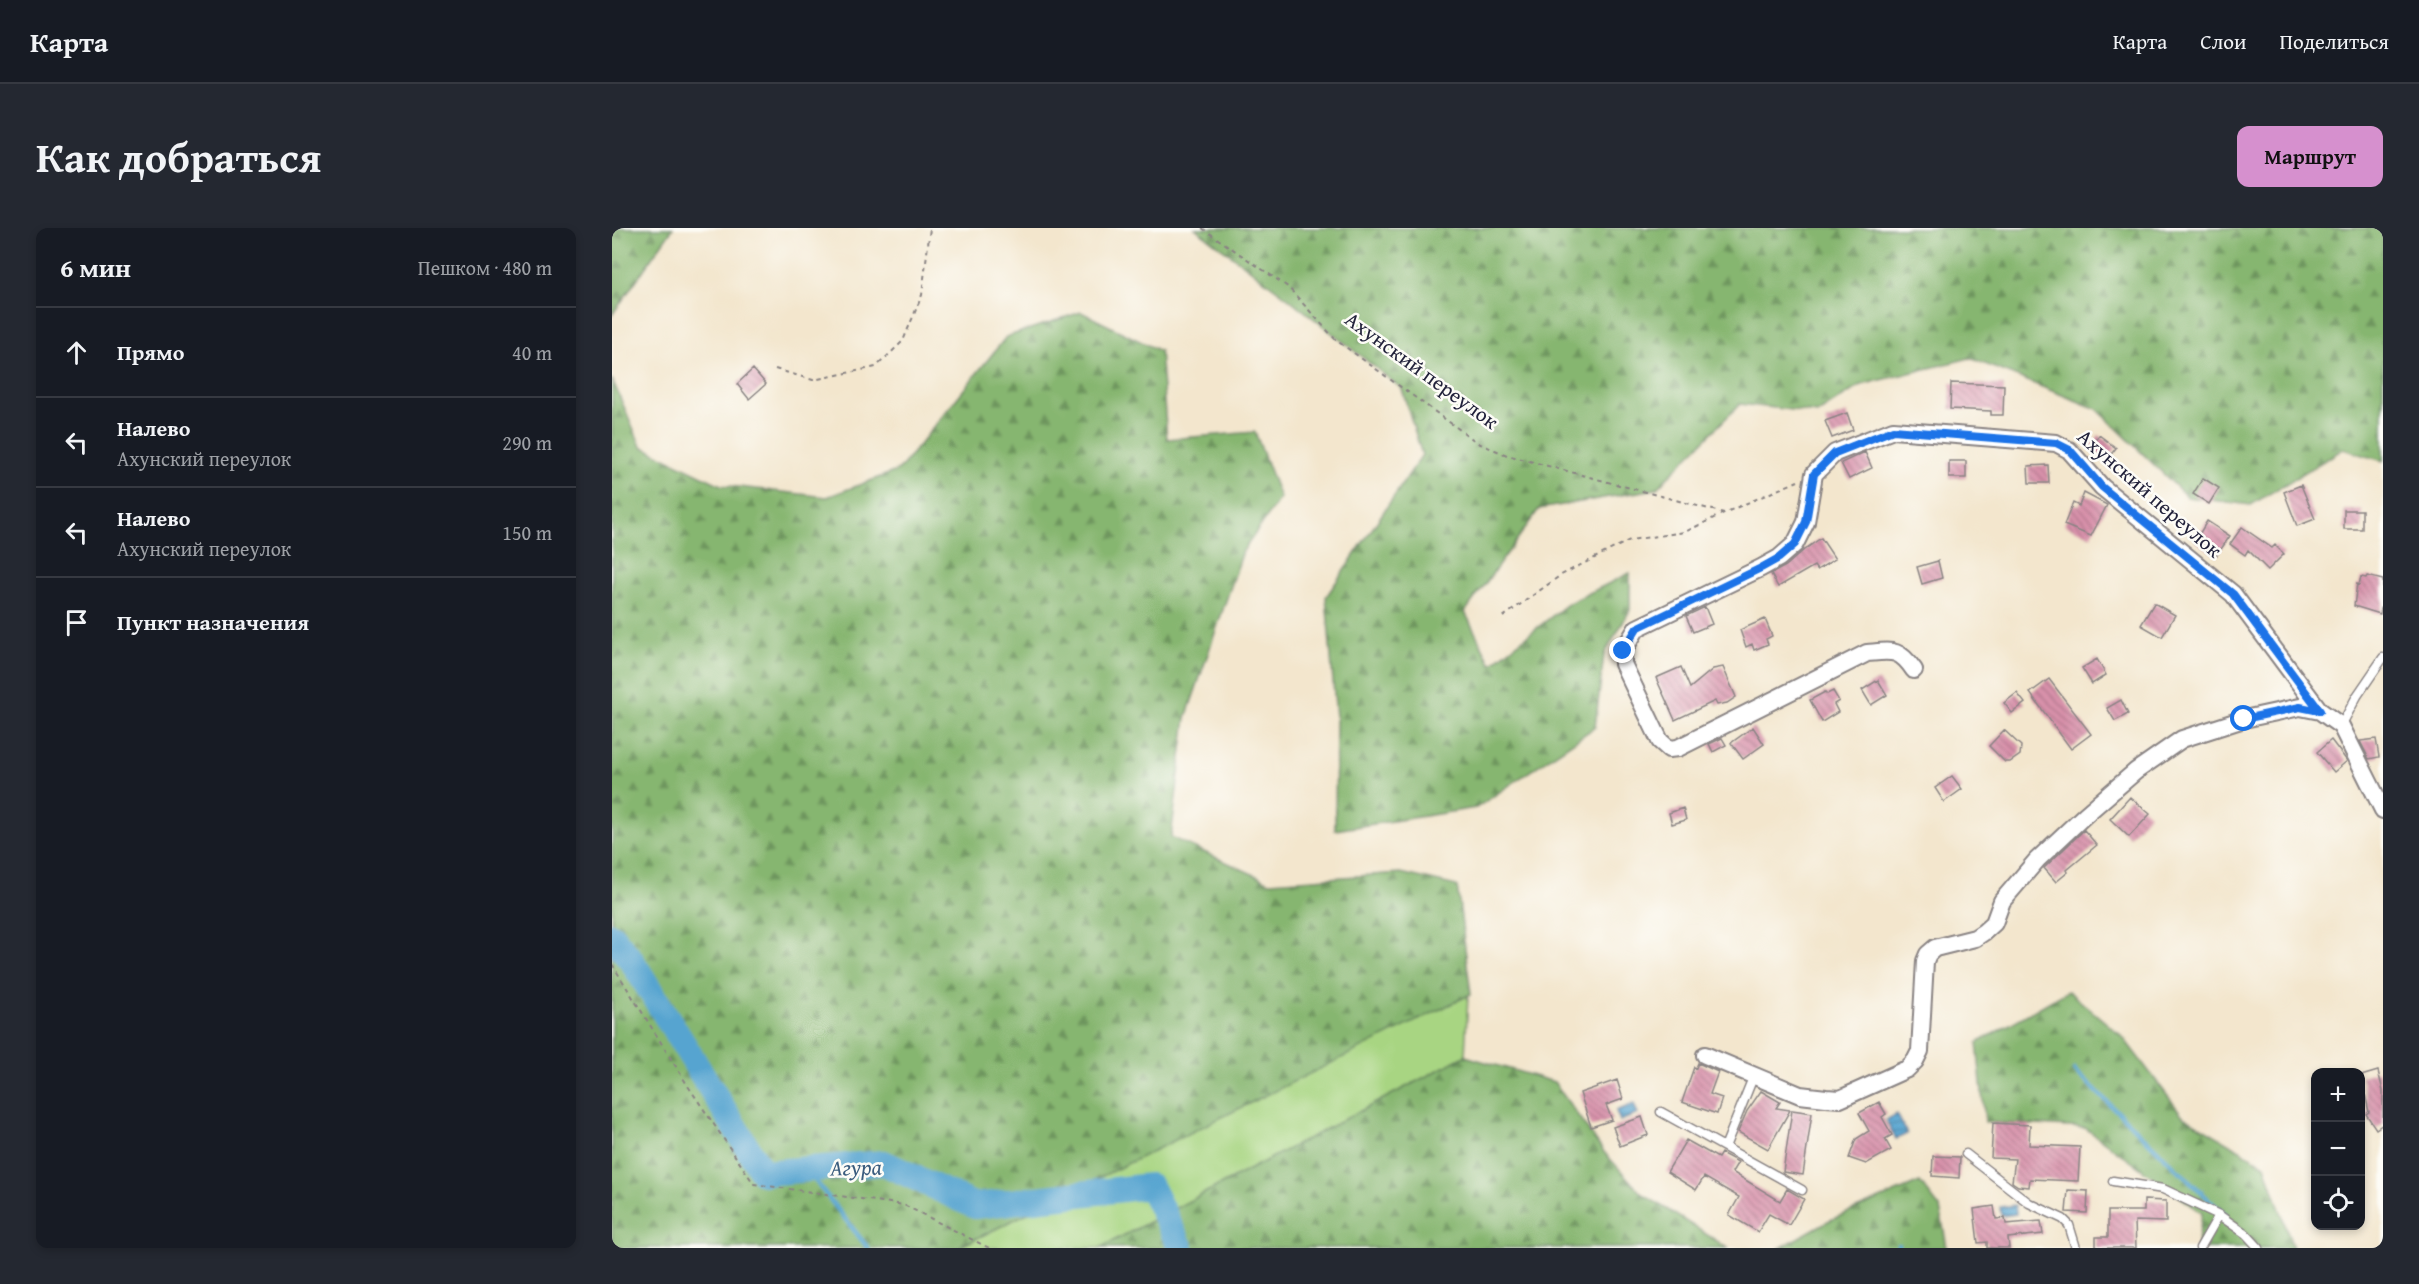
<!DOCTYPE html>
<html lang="ru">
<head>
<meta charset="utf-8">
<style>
	:root { --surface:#171b24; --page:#242831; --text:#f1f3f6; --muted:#9ea1a6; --line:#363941; --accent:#d690ce }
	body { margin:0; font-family:"Gentium Book Plus",serif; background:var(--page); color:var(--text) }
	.controls { position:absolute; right:18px; bottom:18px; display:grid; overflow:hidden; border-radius:12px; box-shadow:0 3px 9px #0003 }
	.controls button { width:54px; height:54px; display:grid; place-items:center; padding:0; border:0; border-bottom:2px solid var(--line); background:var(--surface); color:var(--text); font:30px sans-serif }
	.stop { position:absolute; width:18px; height:18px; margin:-14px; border:4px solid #1a73e8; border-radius:50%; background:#fff }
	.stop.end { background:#1a73e8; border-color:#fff; box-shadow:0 2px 6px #0008 }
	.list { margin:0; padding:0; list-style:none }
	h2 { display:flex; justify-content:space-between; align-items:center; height:78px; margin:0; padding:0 24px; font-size:26px }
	h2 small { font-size:20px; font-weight:400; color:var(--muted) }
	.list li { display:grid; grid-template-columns:39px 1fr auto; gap:18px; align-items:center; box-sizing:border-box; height:90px; padding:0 24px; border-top:2px solid var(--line) }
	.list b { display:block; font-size:22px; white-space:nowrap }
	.list p { margin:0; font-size:20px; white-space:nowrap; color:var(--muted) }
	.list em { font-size:20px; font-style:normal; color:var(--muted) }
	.icon { flex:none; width:33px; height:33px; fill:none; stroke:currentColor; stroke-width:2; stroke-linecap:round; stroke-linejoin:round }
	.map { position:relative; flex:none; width:1771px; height:1020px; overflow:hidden; border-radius:12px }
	header { display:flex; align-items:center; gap:36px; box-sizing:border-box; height:84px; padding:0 30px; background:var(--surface); border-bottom:2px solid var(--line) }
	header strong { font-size:28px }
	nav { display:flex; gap:33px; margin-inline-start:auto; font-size:21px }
	.intro { display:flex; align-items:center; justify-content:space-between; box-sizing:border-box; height:144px; padding:0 36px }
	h1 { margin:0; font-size:42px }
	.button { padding:15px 27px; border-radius:12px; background:var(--accent); color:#111; font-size:21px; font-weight:700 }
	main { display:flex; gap:36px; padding:0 36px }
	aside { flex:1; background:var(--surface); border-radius:12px; box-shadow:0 3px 9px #0003 }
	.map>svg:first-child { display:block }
</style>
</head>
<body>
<header>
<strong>Карта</strong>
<nav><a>Карта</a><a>Слои</a><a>Поделиться</a></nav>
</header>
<div class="intro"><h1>Как добраться</h1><a class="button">Маршрут</a></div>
<main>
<aside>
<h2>6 мин<small>Пешком · 480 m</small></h2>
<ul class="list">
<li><svg class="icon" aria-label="ahead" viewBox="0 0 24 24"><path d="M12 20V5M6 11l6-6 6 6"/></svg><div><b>Прямо</b></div><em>40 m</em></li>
<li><svg class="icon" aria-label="left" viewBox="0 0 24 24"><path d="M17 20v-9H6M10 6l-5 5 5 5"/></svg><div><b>Налево</b><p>Ахунский переулок</p></div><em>290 m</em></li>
<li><svg class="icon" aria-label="left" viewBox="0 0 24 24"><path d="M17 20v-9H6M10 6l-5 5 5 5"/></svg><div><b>Налево</b><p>Ахунский переулок</p></div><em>150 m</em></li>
<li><svg class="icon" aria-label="arrive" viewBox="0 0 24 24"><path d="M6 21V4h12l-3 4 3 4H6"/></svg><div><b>Пункт назначения</b></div></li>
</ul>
</aside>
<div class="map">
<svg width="1771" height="1020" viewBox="0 0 1771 1020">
	<defs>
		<pattern id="forest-firs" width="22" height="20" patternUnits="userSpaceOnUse" patternTransform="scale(1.5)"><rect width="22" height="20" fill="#86b670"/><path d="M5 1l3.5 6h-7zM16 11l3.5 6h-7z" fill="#6d945d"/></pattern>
		<pattern id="water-rules" width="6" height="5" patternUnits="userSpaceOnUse" patternTransform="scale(1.5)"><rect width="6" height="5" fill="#57a4d0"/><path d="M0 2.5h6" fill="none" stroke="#4885aa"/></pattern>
		<pattern id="building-back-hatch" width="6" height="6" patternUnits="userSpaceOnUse" patternTransform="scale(1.5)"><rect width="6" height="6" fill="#d891aa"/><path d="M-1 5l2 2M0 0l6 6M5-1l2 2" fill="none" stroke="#af768c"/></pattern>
	</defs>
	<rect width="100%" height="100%" fill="#fdfcf7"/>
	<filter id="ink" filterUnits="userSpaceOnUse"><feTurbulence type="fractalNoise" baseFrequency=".0167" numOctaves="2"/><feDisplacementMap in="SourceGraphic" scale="12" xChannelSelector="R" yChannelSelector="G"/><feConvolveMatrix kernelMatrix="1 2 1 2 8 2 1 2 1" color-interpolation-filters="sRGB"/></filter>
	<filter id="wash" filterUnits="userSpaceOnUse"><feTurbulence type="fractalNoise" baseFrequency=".008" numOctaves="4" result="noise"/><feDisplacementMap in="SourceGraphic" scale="24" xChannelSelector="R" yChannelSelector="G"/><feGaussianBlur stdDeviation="1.35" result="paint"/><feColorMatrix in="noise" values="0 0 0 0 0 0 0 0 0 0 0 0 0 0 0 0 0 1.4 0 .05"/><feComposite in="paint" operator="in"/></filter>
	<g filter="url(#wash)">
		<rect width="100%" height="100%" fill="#f3e6cd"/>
		<path fill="#a8d582" stroke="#657c5e" stroke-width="1.5" d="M856 767 853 828 488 1020H345Z"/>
		<path fill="url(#forest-firs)" stroke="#546c56" stroke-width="1.5" d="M0 0H61L0 87Z
			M583 0H1771V233L1731 221 1639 277 1575 269 1485 181 1358 130 1249 157 1206 185 1128 176 1044 261 927 281 853 384 879 436 957 375 1018 345V382L992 427 983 499 864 580 723 602 724 490 714 369 810 227 790 161 676 70Z
			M469 84 548 123 555 211 643 204 668 270 631 323 574 490 559 609 658 654 789 645 845 658 859 766 345 1020H0V151L29 218 109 257 215 269 287 242 394 109Z
			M1456 763 1510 808 1571 888 1653 937 1681 1020H1585L1590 985 1473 900 1373 894 1365 815Z
			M853 828 942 854 991 923 1029 965 1116 1020H488Z
			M1308 954 1328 980 1335 1020H1168L1216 993Z"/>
		<path fill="url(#water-rules)" stroke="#3c6386" stroke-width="1.5" d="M1022 876 1026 886 1008 893 1004 883Z
			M1285 886 1295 906 1284 911 1274 892Z
			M1403 977 1404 986 1389 988 1388 979Z"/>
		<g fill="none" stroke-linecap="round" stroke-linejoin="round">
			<path stroke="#57a4d0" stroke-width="4.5" d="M1462 842 1613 987
				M194 941 256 1020
				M1286 1017V1020"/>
			<path stroke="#57a4d0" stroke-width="26" d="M0 708 20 733 151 945 272 935 363 978 538 958 569 1020"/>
		</g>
		<g id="blocks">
			<path fill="url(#building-back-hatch)" d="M141 141 154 156 137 171 125 156Z
				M1339 155 1392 157 1391 187H1379V183L1338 181Z
				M1235 185 1241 202 1220 210 1213 193Z
				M1487 207 1504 220 1494 233 1478 220Z
				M1253 224 1260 240 1237 251 1229 235Z
				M1337 233H1354V250H1337Z
				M1436 237 1437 255H1417L1416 238Z
				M1591 250 1607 260 1597 276 1581 266Z
				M1689 257 1703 291 1685 298 1672 264Z
				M1472 265 1495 277 1479 308 1452 297 1461 275 1467 278Z
				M1732 282H1750V301H1732Z
				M1595 293 1618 308 1605 327 1583 313Z
				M1630 299 1660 320 1663 317 1672 326 1656 342 1636 322 1633 327 1618 316Z
				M1209 310 1223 331 1205 342 1202 338 1166 359 1159 346 1174 338 1192 322Z
				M1326 333 1330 350 1310 356 1305 339Z
				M1755 348 1771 352V373L1768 386 1742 378 1745 356 1747 357 1749 349 1754 350Z
				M1542 375 1563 387 1550 409 1529 397Z
				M1093 379 1100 396 1081 404 1074 388Z
				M1153 391 1160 408 1154 411 1156 416 1142 422 1140 416 1134 419 1128 402Z
				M1485 431 1494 447 1480 456 1470 440Z
				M1069 439 1078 460 1101 441 1111 439 1124 469 1115 475 1105 477 1103 473 1063 492 1044 450Z
				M1437 451 1479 506 1459 521 1418 465Z
				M1266 452 1275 467 1259 477 1250 462Z
				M1221 463 1227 473 1222 476 1226 484 1210 494 1198 472 1213 464 1215 466Z
				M1405 465 1413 475 1400 485 1392 475Z
				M1509 472 1516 486 1503 493 1495 480Z
				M1141 499 1152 516 1131 531 1119 515Z
				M1392 502 1409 518 1408 527 1398 534H1393L1377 518Z
				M1110 510 1114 517 1101 524 1097 516Z
				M1764 511 1767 529 1757 531 1748 513Z
				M1719 512 1735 533 1722 544 1705 524Z
				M1340 548 1350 561 1332 574 1323 560Z
				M1518 569 1538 586 1517 609 1498 591Z
				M1071 580 1074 592 1060 596 1057 585Z
				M1472 602 1485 617 1455 642 1456 644 1444 654 1432 640Z
				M1086 835 1106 844 1098 866 1110 870 1105 886 1070 874 1082 839 1084 840Z
				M1766 843 1771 863V896L1764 901 1754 886 1757 884 1749 848Z
				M1005 852 1011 871 994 877 1000 892 979 899 968 865Z
				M1149 863 1168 874 1164 880 1178 882 1156 921 1126 904 1135 883Z
				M1267 874 1274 886 1270 889 1280 907 1273 911 1279 922 1254 936 1237 930 1244 911 1257 903 1247 885Z
				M1180 882 1200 885 1191 947 1171 944Z
				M1030 889 1036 907 1008 918 1001 899Z
				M1381 895 1418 897 1417 917 1468 919 1466 953 1418 951 1417 959 1406 958 1400 954 1403 931 1379 930Z
				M1074 912 1106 930 1109 925 1126 934 1120 944 1168 973 1175 961 1192 971 1177 997 1157 986 1146 1004 1117 987 1127 969 1092 949 1084 962 1055 944Z
				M1321 928 1348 929 1347 950 1320 948Z
				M1456 962 1476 963 1475 985 1454 984Z
				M1532 972 1554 973V994L1523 993 1524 1020H1484V1009H1496V983H1532Z
				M1382 978 1384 991 1393 990 1394 996 1429 993 1431 1006 1396 1010 1397 1020H1375V1014L1366 1015 1362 981Z"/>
		</g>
	</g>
	<g filter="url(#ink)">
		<use href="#blocks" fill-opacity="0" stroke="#8a8484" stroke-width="1.5"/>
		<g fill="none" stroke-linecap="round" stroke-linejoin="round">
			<defs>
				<path id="service" d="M1729 498 1745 468 1771 430
					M1049 884 1190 962
					M1113 919 1142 847
					M1354 926 1417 975 1451 991 1457 997 1464 1020
					M1501 953 1551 961 1607 987
					M1588 1020 1607 987 1634 1006 1647 1020"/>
				<path id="minor" d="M1302 442C1287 420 1280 423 1255 425L1066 520 1057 521 1048 513 1011 436V423L1025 400 1149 340 1167 330 1183 316 1194 294 1202 246 1223 225 1281 202 1444 215 1457 222 1490 259 1621 366 1708 483 1729 498 1771 582
					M1093 827 1188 867 1214 870 1228 871 1295 841 1303 833 1308 823 1313 733 1316 726 1323 720 1363 710 1372 704 1382 695 1390 673 1425 632 1473 587 1524 543 1570 511 1632 491 1688 479 1708 483"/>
			</defs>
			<use href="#service" stroke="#8a8484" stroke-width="11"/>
			<use href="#minor" stroke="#8a8484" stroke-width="20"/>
			<path stroke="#8a8484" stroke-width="2" stroke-dasharray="4.5 4.5" stroke-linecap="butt" d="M590 0 676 59 724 112 866 215 895 227 1112 285 1186 253
				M163 141 201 152 264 139 291 113 310 67 318 0
				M891 389 949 347 1018 312 1073 304 1112 285
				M0 736 76 858 142 956 292 977 377 1020"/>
			<use href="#service" stroke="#fff" stroke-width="8"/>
			<use href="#minor" stroke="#fff" stroke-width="16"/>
		</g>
	</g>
	<g fill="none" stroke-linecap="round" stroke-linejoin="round" filter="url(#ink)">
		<path stroke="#1a73e8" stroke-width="8" d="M1011 423 1025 400 1149 340 1167 330 1183 316 1194 294 1202 246 1223 225 1281 202 1444 215 1458 222 1490 259 1621 366 1708 483 1688 479 1632 491"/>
	</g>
	<g text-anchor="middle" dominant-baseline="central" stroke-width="5" stroke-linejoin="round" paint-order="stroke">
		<g font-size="21" fill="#22223b" stroke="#fdfcf7">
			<text transform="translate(810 142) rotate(36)">Ахунский переулок</text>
			<text transform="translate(1538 265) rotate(41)">Ахунский переулок</text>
		</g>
		<g font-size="22" font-style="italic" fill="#3a5c7e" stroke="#fdfcf7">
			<text transform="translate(244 939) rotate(-1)">Агура</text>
		</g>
	</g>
</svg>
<div class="controls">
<button>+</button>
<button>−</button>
<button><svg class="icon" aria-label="locate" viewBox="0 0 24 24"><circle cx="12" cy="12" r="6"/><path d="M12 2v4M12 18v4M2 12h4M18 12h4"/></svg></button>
</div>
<div class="stop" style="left:1632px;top:491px"></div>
<div class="stop end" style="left:1011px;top:423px"></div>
</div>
</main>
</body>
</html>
